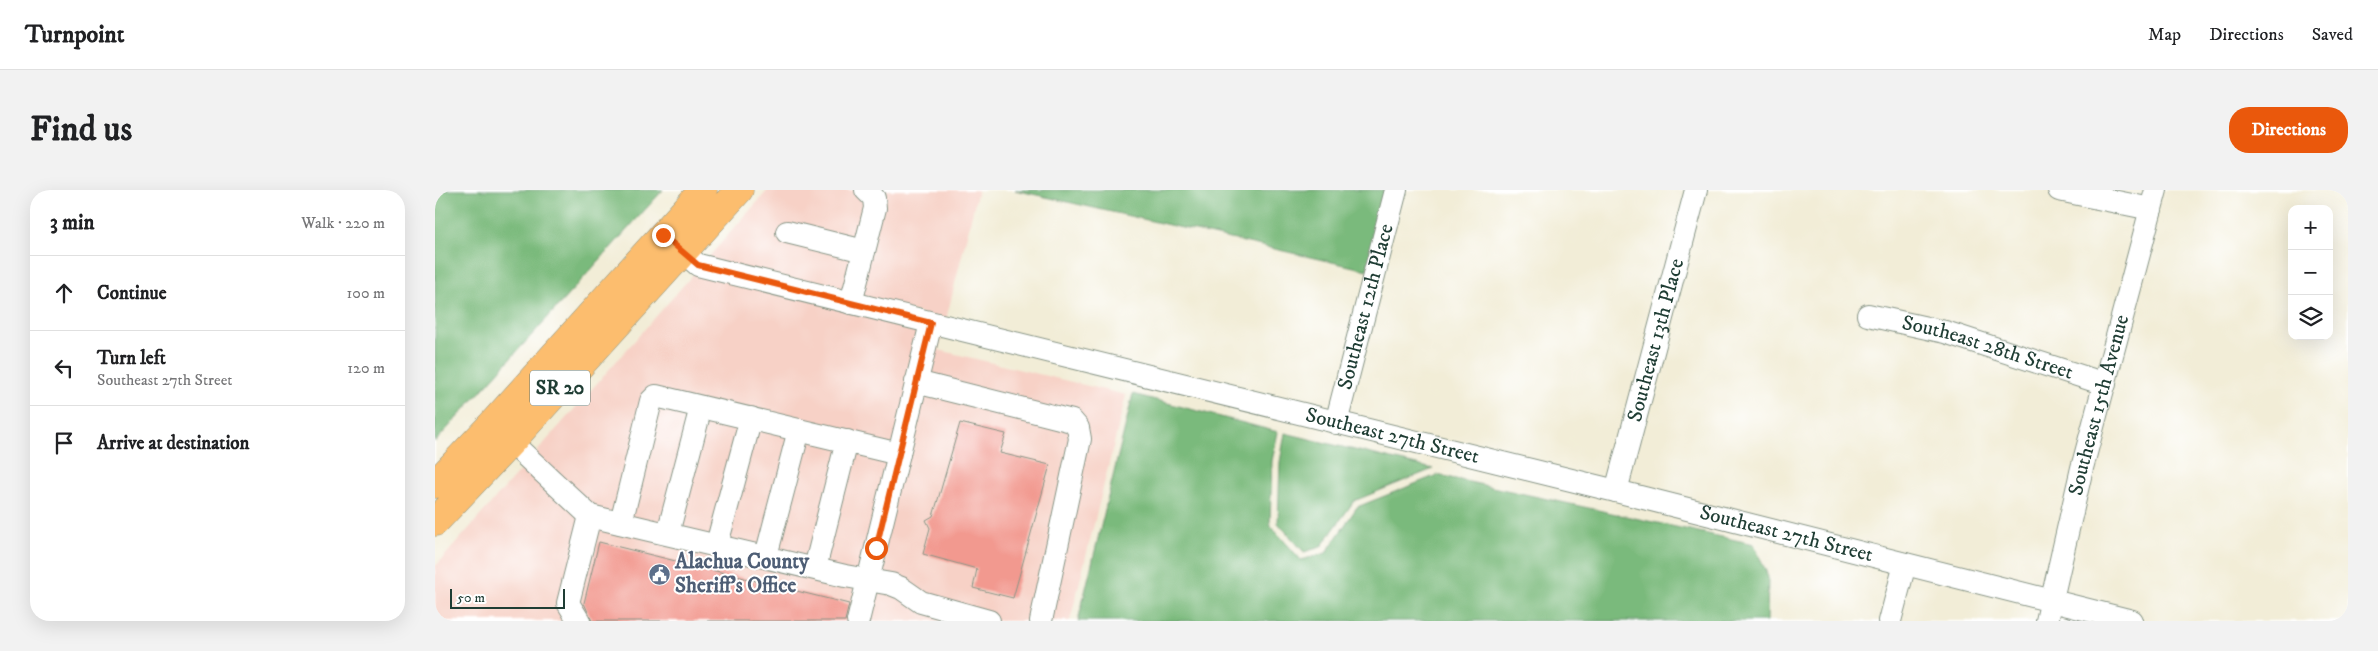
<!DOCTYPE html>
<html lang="en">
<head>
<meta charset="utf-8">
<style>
	:root { --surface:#fff; --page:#f2f2f2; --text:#202124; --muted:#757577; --line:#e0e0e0; --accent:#ea580c }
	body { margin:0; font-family:"IM FELL DW Pica",serif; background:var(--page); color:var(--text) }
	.controls { position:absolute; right:15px; top:15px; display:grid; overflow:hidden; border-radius:10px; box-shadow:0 5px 20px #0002 }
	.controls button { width:45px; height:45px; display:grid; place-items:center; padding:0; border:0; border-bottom:1px solid var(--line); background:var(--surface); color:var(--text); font:25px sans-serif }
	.scale { position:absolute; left:15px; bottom:12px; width:115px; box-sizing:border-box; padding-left:5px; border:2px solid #1f3d34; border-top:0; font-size:14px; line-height:18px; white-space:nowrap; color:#1f3d34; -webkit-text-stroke:4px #fff; paint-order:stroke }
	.stop { position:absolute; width:15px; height:15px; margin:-11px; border:4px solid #ea580c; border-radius:50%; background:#fff }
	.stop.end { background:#ea580c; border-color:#fff; box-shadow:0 1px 5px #0008 }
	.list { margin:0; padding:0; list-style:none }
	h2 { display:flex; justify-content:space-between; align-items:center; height:65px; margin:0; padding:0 20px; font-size:21px }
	h2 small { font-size:16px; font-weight:400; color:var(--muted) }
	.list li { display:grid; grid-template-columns:32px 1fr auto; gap:15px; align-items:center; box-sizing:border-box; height:75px; padding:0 20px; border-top:1px solid var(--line) }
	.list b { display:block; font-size:19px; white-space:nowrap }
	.list p { margin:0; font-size:16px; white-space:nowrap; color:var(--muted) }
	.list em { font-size:16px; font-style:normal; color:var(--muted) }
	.icon { flex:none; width:28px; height:28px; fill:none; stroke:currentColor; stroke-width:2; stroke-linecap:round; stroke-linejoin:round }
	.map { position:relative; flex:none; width:1913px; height:431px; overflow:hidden; border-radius:20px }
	header { display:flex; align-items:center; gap:30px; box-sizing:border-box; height:70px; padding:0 25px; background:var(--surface); border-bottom:1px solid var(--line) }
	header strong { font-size:24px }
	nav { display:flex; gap:28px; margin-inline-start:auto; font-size:18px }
	.intro { display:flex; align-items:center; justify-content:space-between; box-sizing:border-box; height:120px; padding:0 30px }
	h1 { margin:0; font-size:35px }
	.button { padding:12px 22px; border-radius:20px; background:var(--accent); color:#fff; font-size:18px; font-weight:700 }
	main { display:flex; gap:30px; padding:0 30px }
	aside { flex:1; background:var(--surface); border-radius:20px; box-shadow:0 5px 20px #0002 }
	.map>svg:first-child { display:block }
</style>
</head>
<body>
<header>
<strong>Turnpoint</strong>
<nav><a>Map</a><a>Directions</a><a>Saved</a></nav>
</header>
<div class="intro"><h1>Find us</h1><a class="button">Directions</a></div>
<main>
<aside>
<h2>3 min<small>Walk · 220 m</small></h2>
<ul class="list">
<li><svg class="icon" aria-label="ahead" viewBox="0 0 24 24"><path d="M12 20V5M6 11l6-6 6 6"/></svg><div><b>Continue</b></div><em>100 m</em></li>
<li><svg class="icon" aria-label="left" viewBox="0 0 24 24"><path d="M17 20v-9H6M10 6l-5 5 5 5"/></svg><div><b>Turn left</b><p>Southeast 27th Street</p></div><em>120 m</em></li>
<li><svg class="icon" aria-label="arrive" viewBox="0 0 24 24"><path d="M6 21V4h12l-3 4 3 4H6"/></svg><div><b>Arrive at destination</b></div></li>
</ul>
</aside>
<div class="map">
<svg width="1913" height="431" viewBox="0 0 1913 431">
	<rect width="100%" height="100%" fill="#fff"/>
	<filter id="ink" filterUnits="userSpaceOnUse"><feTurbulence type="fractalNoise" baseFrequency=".02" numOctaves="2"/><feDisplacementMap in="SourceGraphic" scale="10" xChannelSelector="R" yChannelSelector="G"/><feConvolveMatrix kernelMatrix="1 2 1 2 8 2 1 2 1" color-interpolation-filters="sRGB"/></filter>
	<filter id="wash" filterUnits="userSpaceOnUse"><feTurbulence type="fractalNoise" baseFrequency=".0096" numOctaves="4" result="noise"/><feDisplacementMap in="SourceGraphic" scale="20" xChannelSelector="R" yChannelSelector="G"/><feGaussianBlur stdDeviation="1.12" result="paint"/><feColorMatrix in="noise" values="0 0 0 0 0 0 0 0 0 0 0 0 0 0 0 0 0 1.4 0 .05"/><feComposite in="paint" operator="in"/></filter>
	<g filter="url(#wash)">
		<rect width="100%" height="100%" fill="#f2edd7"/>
		<path fill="#f7d1c6" d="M333 0H543L511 130 271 70Z
			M261 81 507 143 504 160 691 205 635 431H0V377Z"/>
		<path fill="#7aba7b" stroke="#4c7c58" d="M0 0H228L0 252Z
			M580 0H953L932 80Z
			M698 204 843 242 837 271 835 335 866 370 891 363 922 317 1002 285 1319 354 1333 386 1332 431H643Z
			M850 243 998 279 919 311 886 357 869 362 843 333 845 272Z"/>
		<g id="blocks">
			<path fill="#f2998f" d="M525 233 571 244 565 263 615 275 578 408 538 398 542 379 488 364 495 338 491 330 498 326 502 313Z
				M164 352 414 414 410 431H157L149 413Z"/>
		</g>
	</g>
	<g filter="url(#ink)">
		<use href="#blocks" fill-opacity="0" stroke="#889586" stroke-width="1"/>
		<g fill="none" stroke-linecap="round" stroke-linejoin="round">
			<defs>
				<g id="minor">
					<path d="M1624 0 1716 19"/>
					<path d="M352 42 429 61"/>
					<path id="s1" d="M235 51 263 75 1181 301 1697 431"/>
					<path d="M416 113 440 18 439 8 431 0"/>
					<path id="s2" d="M1433 125 1510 142 1670 194"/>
					<path d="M481 192 637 231 643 238 645 249 606 431"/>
					<path id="s3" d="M901 233 961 0"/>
					<path d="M63 240 155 326 410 386 456 394 466 398 486 412 554 431"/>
					<path id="s4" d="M1181 301 1261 0"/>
					<path d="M186 333 216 211 221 206 464 264"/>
					<path d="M233 343 266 217"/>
					<path d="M282 354 316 228"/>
					<path d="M331 366 364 240"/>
					<path d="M380 378 412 251"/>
					<path d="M144 431 133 413 155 326"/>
					<path d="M423 431 496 133"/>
					<path d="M1455 431 1470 374"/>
					<path id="s5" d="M1612 431 1647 278 1721 0"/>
				</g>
				<path id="highway" d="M0 294 57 234 268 0
					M0 332 75 253 304 0"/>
			</defs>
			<use href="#minor" stroke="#889586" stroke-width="24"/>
			<use href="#highway" stroke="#889586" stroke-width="29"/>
			<use href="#minor" stroke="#fff" stroke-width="22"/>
			<use href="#highway" stroke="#fcbd6e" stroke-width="28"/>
		</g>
	</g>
	<g fill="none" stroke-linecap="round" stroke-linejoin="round" filter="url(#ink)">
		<path stroke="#ea580c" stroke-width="6" d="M228 45 263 75 496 133 441 358"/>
	</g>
	<defs>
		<symbol id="civic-disc" viewBox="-11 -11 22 22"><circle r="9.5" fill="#5c6f8a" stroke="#fff"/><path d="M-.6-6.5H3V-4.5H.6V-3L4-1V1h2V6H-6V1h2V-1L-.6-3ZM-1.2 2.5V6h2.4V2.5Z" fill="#fff"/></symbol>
	</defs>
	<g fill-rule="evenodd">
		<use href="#civic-disc" x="212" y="372" width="25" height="25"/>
	</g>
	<g text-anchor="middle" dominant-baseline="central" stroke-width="4" stroke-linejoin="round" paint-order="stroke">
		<rect fill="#fff" stroke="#627771" stroke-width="1" x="95" y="180.5" width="60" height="35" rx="4"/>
		<g font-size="20" font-weight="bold" fill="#1f3d34">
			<text x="125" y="198">SR 20</text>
		</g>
		<g font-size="21" fill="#1f3d34" stroke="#fff">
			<text stroke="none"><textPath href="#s3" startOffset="120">Southeast 12th Place</textPath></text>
			<text stroke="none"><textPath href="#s4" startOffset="156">Southeast 13th Place</textPath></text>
			<text stroke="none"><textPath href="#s2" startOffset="124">Southeast 28th Street</textPath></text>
			<text stroke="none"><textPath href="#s5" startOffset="222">Southeast 15th Avenue</textPath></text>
			<text stroke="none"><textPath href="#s1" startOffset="752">Southeast 27th Street</textPath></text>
			<text stroke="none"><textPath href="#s1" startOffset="1158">Southeast 27th Street</textPath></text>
		</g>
		<g font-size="21" font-weight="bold" fill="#4e5e75" stroke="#fff" text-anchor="start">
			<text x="240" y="372">Alachua County<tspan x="240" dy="24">Sheriff's Office</tspan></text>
		</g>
	</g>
</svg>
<div class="controls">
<button>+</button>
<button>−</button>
<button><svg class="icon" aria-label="layers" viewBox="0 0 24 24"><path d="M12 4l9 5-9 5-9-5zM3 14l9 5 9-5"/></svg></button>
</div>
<div class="scale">50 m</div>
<div class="stop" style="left:441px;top:358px"></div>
<div class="stop end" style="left:228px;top:45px"></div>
</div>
</main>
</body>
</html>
